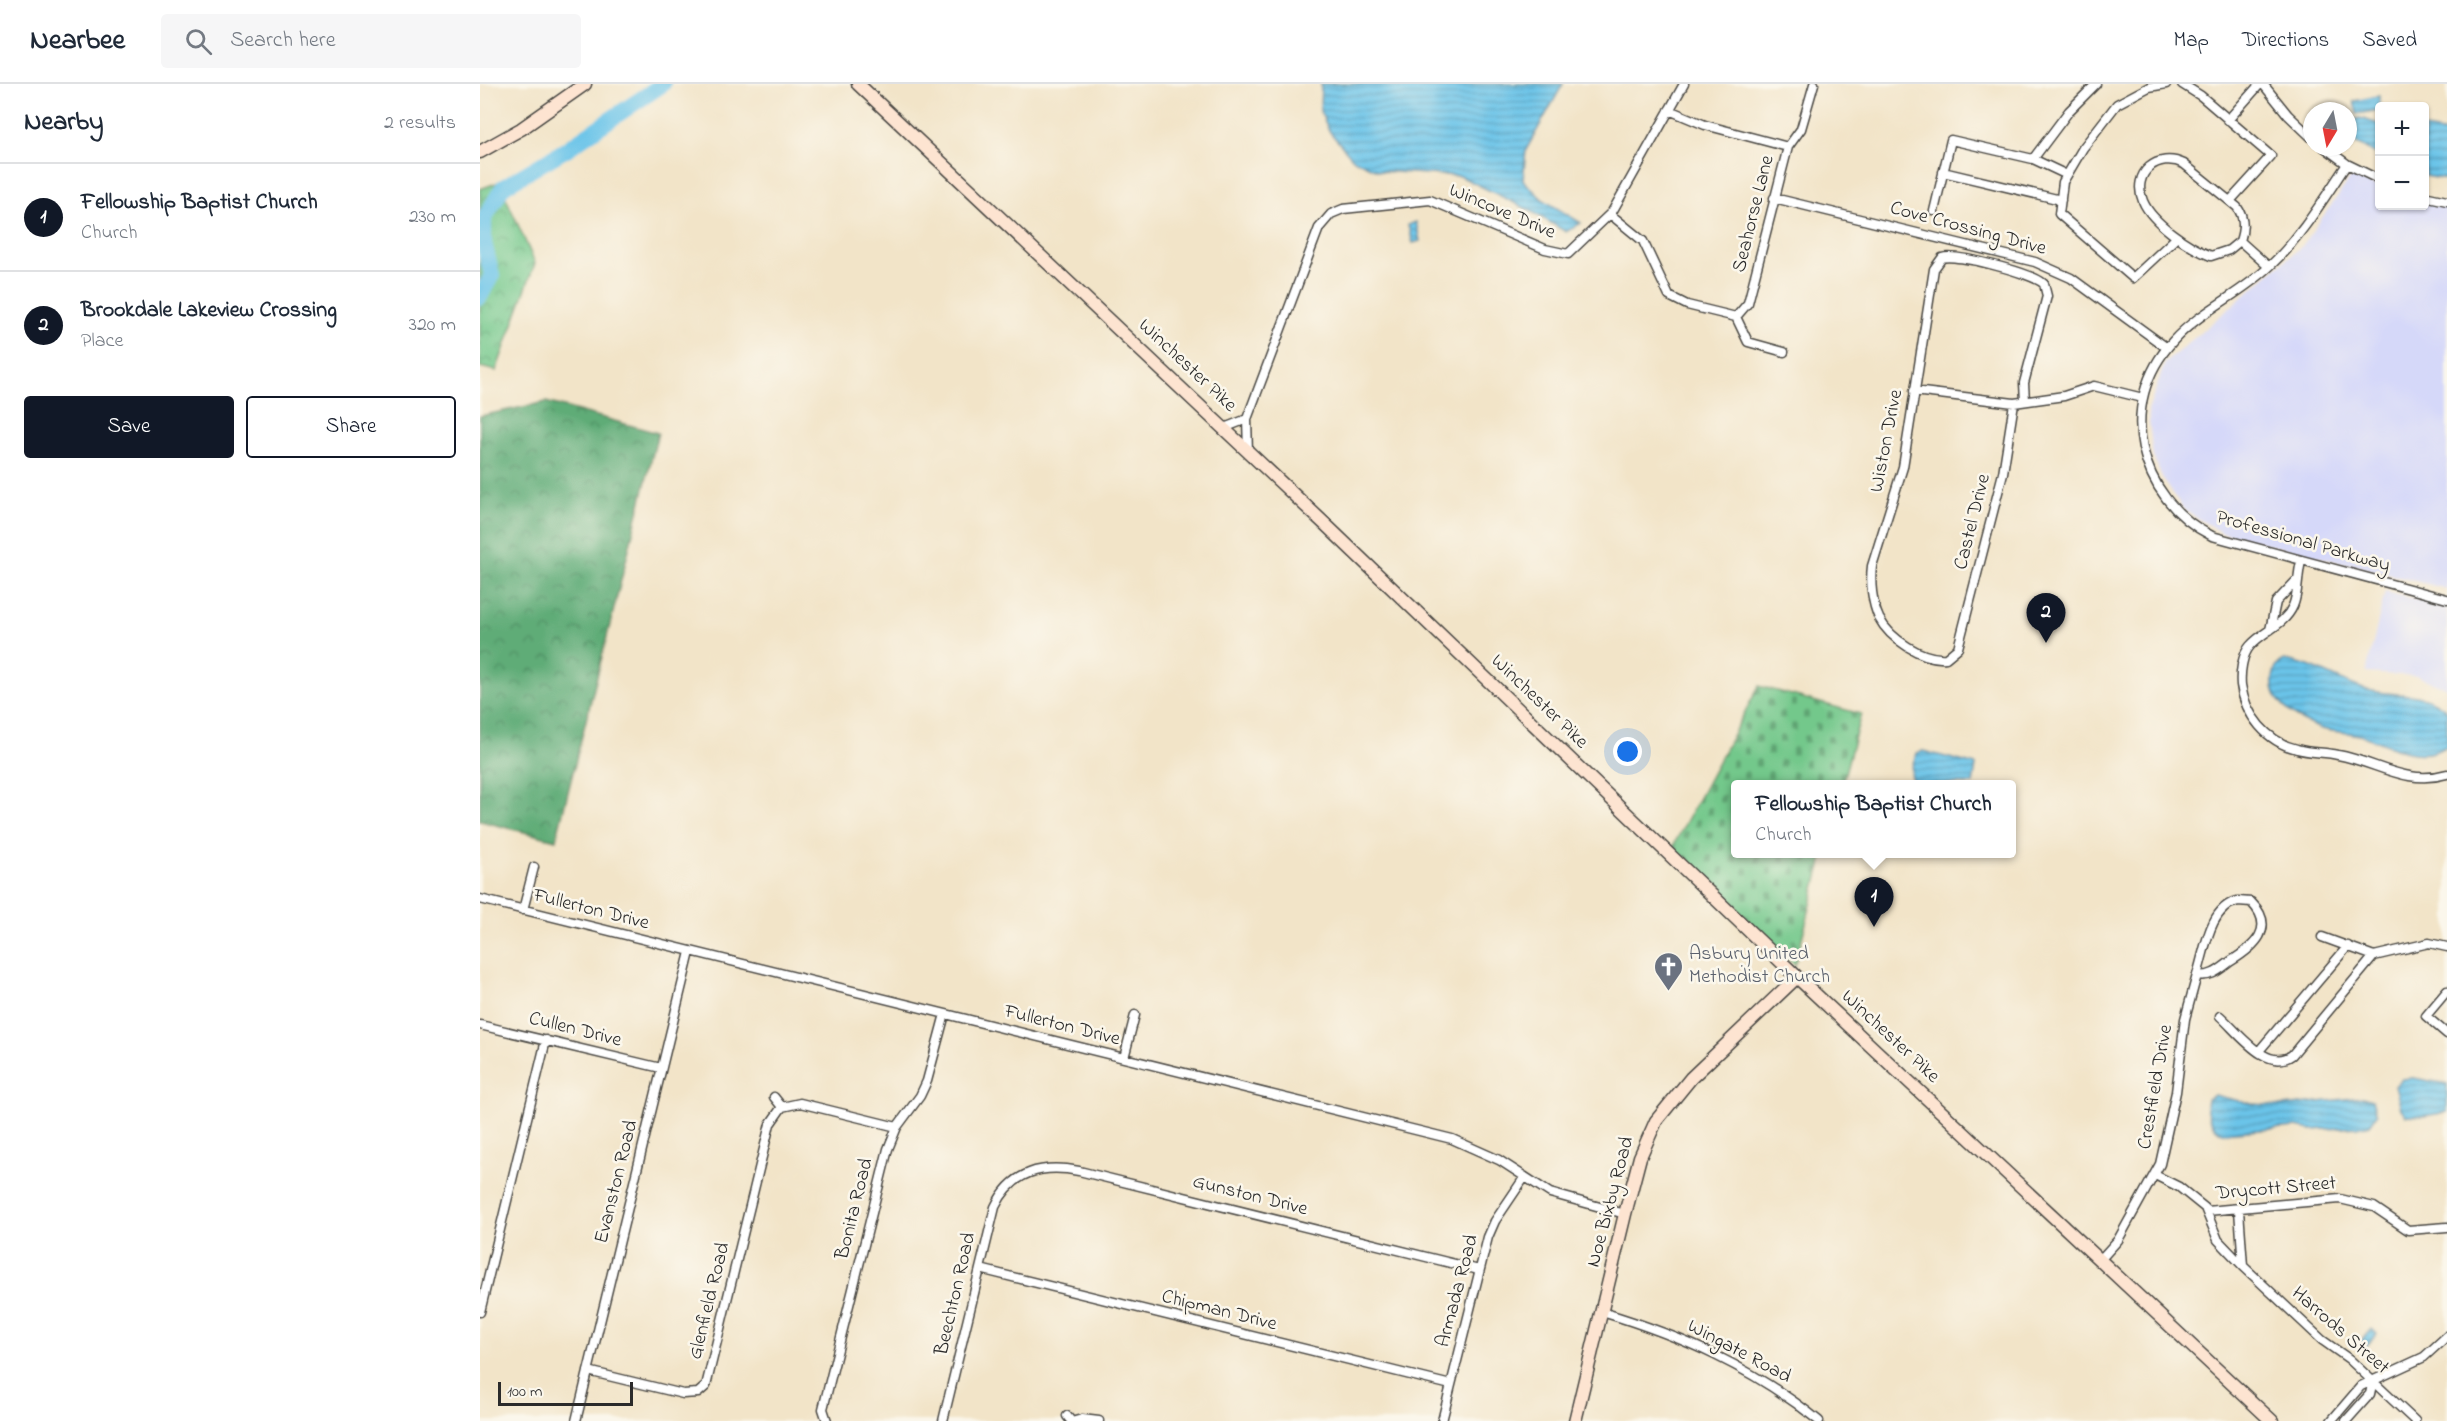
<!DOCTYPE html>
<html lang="en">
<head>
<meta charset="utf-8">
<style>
	:root { --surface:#fff; --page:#f6f6f7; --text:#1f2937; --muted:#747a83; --line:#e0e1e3; --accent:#111827 }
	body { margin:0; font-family:"Indie Flower",sans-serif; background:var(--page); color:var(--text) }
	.controls { position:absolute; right:18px; top:18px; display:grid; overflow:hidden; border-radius:6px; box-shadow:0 2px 4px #0004 }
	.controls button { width:54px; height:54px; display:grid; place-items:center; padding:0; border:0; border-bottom:2px solid var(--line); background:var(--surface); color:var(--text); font:30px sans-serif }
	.compass { position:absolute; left:1823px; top:18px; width:54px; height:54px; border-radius:50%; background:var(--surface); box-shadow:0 2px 4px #0004; rotate:190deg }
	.scale { position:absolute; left:18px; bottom:15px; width:135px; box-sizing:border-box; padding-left:6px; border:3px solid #2b2b2b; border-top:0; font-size:16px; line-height:21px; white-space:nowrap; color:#2b2b2b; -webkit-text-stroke:4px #fbf7ec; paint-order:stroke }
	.you { position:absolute; left:1148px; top:668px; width:21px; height:21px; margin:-15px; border:4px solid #fff; border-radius:50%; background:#1a73e8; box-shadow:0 0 0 9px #1a73e833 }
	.badge { display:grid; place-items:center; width:39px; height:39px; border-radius:50%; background:var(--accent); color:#fff; font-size:20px; font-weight:700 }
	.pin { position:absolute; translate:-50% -50px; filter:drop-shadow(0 2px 3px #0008) }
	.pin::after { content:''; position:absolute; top:32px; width:21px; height:18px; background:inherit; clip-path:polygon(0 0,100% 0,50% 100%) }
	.popup { position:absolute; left:1251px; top:696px; width:285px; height:78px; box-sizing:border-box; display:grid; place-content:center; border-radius:6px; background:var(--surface); filter:drop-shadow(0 2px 4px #0005); font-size:20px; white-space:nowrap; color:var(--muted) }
	.popup b { font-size:22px; color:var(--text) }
	.popup::after { content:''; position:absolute; left:50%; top:100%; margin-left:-12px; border:12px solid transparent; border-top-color:var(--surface) }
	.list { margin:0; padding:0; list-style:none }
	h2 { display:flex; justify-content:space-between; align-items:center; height:78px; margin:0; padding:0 24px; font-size:26px }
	h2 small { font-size:20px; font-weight:400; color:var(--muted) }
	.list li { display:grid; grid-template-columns:39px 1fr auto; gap:18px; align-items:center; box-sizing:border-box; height:108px; padding:0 24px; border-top:2px solid var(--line) }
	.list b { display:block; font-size:22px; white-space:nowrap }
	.list p { margin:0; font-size:20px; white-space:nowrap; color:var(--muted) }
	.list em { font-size:20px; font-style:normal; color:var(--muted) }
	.actions { display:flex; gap:12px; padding:18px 24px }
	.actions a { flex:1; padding:14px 0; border:2px solid var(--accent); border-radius:6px; text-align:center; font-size:21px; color:var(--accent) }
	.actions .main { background:var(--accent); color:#fff }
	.icon { flex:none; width:33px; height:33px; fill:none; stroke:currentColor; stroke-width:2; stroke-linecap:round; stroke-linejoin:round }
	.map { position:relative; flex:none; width:1967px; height:1337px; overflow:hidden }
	header { display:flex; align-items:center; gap:36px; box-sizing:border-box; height:84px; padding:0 30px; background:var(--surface); border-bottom:2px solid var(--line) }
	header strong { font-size:28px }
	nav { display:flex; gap:33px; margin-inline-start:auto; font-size:21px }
	.search { width:420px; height:54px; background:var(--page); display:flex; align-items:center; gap:15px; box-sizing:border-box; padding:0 21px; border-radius:6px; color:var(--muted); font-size:22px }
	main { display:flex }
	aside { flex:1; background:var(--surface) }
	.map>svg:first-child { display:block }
</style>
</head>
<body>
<header>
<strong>Nearbee</strong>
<div class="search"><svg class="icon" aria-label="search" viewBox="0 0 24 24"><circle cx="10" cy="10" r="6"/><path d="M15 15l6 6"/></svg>Search here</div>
<nav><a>Map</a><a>Directions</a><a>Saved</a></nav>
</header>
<main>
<aside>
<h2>Nearby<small>2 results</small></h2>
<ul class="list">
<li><span class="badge">1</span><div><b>Fellowship Baptist Church</b><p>Church</p></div><em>230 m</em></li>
<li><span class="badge">2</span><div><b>Brookdale Lakeview Crossing</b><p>Place</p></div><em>320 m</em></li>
</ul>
<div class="actions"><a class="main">Save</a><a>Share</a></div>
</aside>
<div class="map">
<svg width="1967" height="1337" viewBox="0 0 1967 1337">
	<defs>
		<pattern id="forest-crowns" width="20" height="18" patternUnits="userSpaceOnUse" patternTransform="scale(1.5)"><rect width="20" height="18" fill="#5eac77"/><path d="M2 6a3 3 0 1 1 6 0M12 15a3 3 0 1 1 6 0" fill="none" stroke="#4e8c62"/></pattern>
		<pattern id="cemetery-stones" width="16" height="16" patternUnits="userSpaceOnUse" patternTransform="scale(1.5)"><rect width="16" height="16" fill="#73c88b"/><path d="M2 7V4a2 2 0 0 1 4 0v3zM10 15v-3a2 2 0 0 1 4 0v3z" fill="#5fa372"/></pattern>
		<pattern id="park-crowns" width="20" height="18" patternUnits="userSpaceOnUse" patternTransform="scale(1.5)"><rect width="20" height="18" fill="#73c88b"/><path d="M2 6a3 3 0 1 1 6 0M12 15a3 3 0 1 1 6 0" fill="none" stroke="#5fa372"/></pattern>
		<pattern id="water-rules" width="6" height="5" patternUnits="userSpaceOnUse" patternTransform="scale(1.5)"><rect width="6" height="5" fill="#6bc4e9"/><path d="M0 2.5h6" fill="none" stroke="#589fbd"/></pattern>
	</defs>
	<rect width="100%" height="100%" fill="#fbf7ec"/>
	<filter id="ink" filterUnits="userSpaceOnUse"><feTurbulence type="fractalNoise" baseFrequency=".0167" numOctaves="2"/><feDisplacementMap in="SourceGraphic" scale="12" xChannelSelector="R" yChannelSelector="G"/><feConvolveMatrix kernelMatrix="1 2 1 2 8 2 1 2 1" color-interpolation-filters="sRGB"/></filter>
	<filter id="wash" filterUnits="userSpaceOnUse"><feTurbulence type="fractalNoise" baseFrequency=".008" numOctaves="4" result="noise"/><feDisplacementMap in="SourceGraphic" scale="24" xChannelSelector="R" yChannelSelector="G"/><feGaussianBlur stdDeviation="1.35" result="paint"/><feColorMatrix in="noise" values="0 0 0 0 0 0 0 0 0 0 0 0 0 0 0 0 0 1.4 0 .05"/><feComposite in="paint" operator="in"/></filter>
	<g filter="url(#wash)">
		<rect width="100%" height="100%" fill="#f2e4c8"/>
		<path fill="#d5d8f9" d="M1872 92 1899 103 1900 122H1944L1945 118 1967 122V505L1742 449 1704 426 1683 395 1673 373 1668 327 1685 279 1822 162Z
			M1905 508 1967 523V604L1937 592 1886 589Z"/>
		<path fill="url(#forest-crowns)" stroke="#446c51" stroke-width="1.5" d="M66 318 178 349 76 756 0 737V332Z"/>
		<path fill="url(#cemetery-stones)" stroke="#4f7a5b" stroke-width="1.5" d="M1279 602 1381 630 1362 700H1256V770H1344L1315 881 1192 764Z"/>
		<path fill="url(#park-crowns)" stroke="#4f7a5b" stroke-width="1.5" d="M19 98 55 179 16 287 0 283V105Z"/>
		<path fill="url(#water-rules)" stroke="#4b788a" stroke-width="1.5" d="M841 0H1083L1046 66 1043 96 1062 115 1101 139 1086 148 1051 127 980 92 899 87 873 75 850 48 840 27Z
			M1899 12V26L1877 30 1874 17Z
			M1880 34 1899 40V73C1890 63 1877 64 1868 53V38Z
			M1944 45 1967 49V96L1945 92Z
			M936 138 940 157 933 159 928 141Z
			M1804 576C1834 580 1859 598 1887 606 1915 613 1945 605 1967 627V662C1936 681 1910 659 1879 651 1867 648 1854 648 1842 645 1822 639 1790 620 1793 595 1794 586 1796 581 1804 576Z
			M1443 667 1496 681 1493 700 1434 699C1428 691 1433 678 1437 669Z
			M1933 994 1967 1000V1028L1944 1032 1926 1031 1921 1025 1915 1002 1922 995Z
			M1734 1011 1772 1020 1803 1022 1883 1013 1892 1016 1897 1030 1890 1040 1877 1043 1832 1046 1816 1043 1743 1049C1731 1043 1724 1028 1727 1015Z
			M1892 1245 1897 1250 1883 1266 1877 1261Z"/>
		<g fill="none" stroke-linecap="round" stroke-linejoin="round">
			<path stroke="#6bc4e9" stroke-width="16" d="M0 213 12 191 4 159V135L23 103 85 66 183 0"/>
		</g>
	</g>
	<g filter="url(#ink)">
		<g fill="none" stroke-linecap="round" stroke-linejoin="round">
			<defs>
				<path id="street" d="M1686 0 1669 3 1637 20 1603 64 1583 98 1579 130 1653 194 1697 153
					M1702 0 1721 12 1791 72 1750 117
					M1783 0 1808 31 1832 54
					M1189 26 1225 41 1308 63
					M1748 36 1780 0
					M1844 63 1867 80 1900 96
					M1553 75 1589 27 1616 0
					M1867 80C1844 114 1821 153 1790 182 1761 210 1720 227 1693 257 1635 320 1658 415 1732 452L1967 515
					M1463 88 1581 116
					M1944 112 1967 117
					M1294 114 1555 178 1591 194 1687 264
					M1454 127 1471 56 1553 75 1587 91
					M1130 130 1163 157 1189 212 1207 221 1256 233
					M1760 157 1749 166 1731 172C1710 164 1672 139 1663 117 1651 89 1678 67 1704 80L1757 123C1765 134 1764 145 1760 157L1789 183
					M1256 233 1268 219 1308 63 1321 45 1334 0
					M1256 233 1268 258 1304 268
					M1434 307 1534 319 1584 312 1614 302 1663 314
					M1534 319 1523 389 1478 564 1466 574C1442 576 1410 555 1399 534 1392 519 1390 498 1392 482L1423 383 1454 185 1462 174C1475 169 1553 189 1564 200L1567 212 1544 299 1545 317
					M744 344 767 335
					M768 368 767 335 839 144 851 130 863 125 950 116 1065 165 1088 170 1132 128 1204 0
					M1821 478C1817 492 1819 508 1813 522 1804 542 1784 546 1770 562 1762 571 1760 589 1761 601 1765 631 1787 658 1817 665 1830 669 1844 668 1858 671 1897 678 1926 702 1967 690
					M1790 546 1796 518 1816 497
					M0 815 972 1055 1019 1076 1070 1109 1145 1130
					M1758 817 1771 818C1797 844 1774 863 1751 877 1740 885 1731 894 1717 891 1725 867 1729 823 1758 817Z
					M43 826 54 783
					M1842 853 1894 872
					M1967 907 1946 932 1967 950
					M1740 932C1758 948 1787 989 1812 971L1894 872 1949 859 1967 863
					M0 941 181 984
					M1779 967 1868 862
					M644 974 655 931
					M294 1013 302 1023
					M1675 1091 1699 1103 1725 1124 1738 1156 1763 1182
					M1759 1126 1763 1182 1842 1256 1869 1275 1935 1337
					M1727 1127 1860 1115 1894 1123 1928 1146 1967 1143
					M1620 1176 1638 1156 1680 1080 1696 1008 1705 935 1717 891
					M500 1185 971 1301
					M0 1228 66 956
					M1122 1228C1202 1252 1274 1284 1339 1337
					M108 1287 203 1310 218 1309 226 1302 290 1040 302 1023 320 1019 417 1043
					M587 1332 591 1337
					M96 1337 210 868
					M347 1337 343 1325 408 1065 417 1043 440 1012 447 997 465 930
					M463 1337 515 1123C532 1087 562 1080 599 1087L999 1186
					M595 1337 602 1335 619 1337
					M962 1337 1008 1153 1015 1137 1044 1094
					M1851 1337 1881 1302 1944 1273 1967 1252
					M1866 1337 1890 1310 1893 1296"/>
				<path id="secondary" d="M378 0 846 441 1317 893 1792 1337
					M0 68 41 45 105 0
					M1095 1337 1145 1130 1160 1073 1176 1037 1211 994 1317 893"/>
			</defs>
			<use href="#street" stroke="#494743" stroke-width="11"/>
			<use href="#secondary" stroke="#494743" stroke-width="15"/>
			<use href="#street" stroke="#fff" stroke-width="8"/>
			<use href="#secondary" stroke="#fde4d1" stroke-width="12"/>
		</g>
	</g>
	<defs>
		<symbol id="church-pin" viewBox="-11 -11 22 30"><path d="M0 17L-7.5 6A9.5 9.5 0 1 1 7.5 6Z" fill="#6b7280" stroke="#fbf7ec"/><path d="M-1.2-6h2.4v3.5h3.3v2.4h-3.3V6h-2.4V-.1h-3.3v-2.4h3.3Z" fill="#fff"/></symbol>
	</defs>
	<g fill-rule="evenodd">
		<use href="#church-pin" x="1172" y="866" width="33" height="45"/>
	</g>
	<g text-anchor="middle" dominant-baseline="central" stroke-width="5" stroke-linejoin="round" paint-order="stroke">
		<g font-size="20" fill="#2b2b2b" stroke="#fbf7ec">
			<text transform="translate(1022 128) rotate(23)">Wincove Drive</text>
			<text transform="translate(1274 130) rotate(-76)">Seahorse Lane</text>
			<text transform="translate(1488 145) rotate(15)">Cove Crossing Drive</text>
			<text transform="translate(707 282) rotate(43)">Winchester Pike</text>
			<text transform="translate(1407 357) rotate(-79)">Wiston Drive</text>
			<text transform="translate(1493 438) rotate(-76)">Castel Drive</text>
			<text transform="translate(1823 458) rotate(16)">Professional Parkway</text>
			<text transform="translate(1059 618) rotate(44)">Winchester Pike</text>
			<text transform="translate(111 826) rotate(14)">Fullerton Drive</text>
			<text transform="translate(582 942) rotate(14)">Fullerton Drive</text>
			<text transform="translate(95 946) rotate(14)">Cullen Drive</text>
			<text transform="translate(1410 953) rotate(43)">Winchester Pike</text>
			<text transform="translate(1676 1003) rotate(-80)">Crestfield Drive</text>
			<text transform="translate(137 1098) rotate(-76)">Evanston Road</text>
			<text transform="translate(1796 1105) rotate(-5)">Drycott Street</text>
			<text transform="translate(770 1112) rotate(14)">Gunston Drive</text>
			<text transform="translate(1131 1118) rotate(-75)">Noe Bixby Road</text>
			<text transform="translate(375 1125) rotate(-76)">Bonita Road</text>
			<text transform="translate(978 1207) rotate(-75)">Armada Road</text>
			<text transform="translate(476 1210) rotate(-77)">Beechton Road</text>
			<text transform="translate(230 1217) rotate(-76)">Glenfield Road</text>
			<text transform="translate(739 1227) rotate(14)">Chipman Drive</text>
			<text transform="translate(1860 1247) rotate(41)">Harrods Street</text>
			<text transform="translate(1259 1268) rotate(28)">Wingate Road</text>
		</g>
		<g font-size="20" fill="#5b616d" stroke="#fbf7ec" text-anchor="start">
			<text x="1209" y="870">Asbury United<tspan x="1209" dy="23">Methodist Church</tspan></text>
		</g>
	</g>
</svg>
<div class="controls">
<button>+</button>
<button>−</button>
</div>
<svg class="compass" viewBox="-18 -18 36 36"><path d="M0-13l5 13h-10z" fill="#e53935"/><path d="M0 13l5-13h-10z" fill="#747a83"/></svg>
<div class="scale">100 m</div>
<div class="you"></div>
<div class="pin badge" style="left:1394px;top:843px">1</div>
<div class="popup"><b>Fellowship Baptist Church</b>Church</div>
<div class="pin badge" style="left:1566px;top:559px">2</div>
</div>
</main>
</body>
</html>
